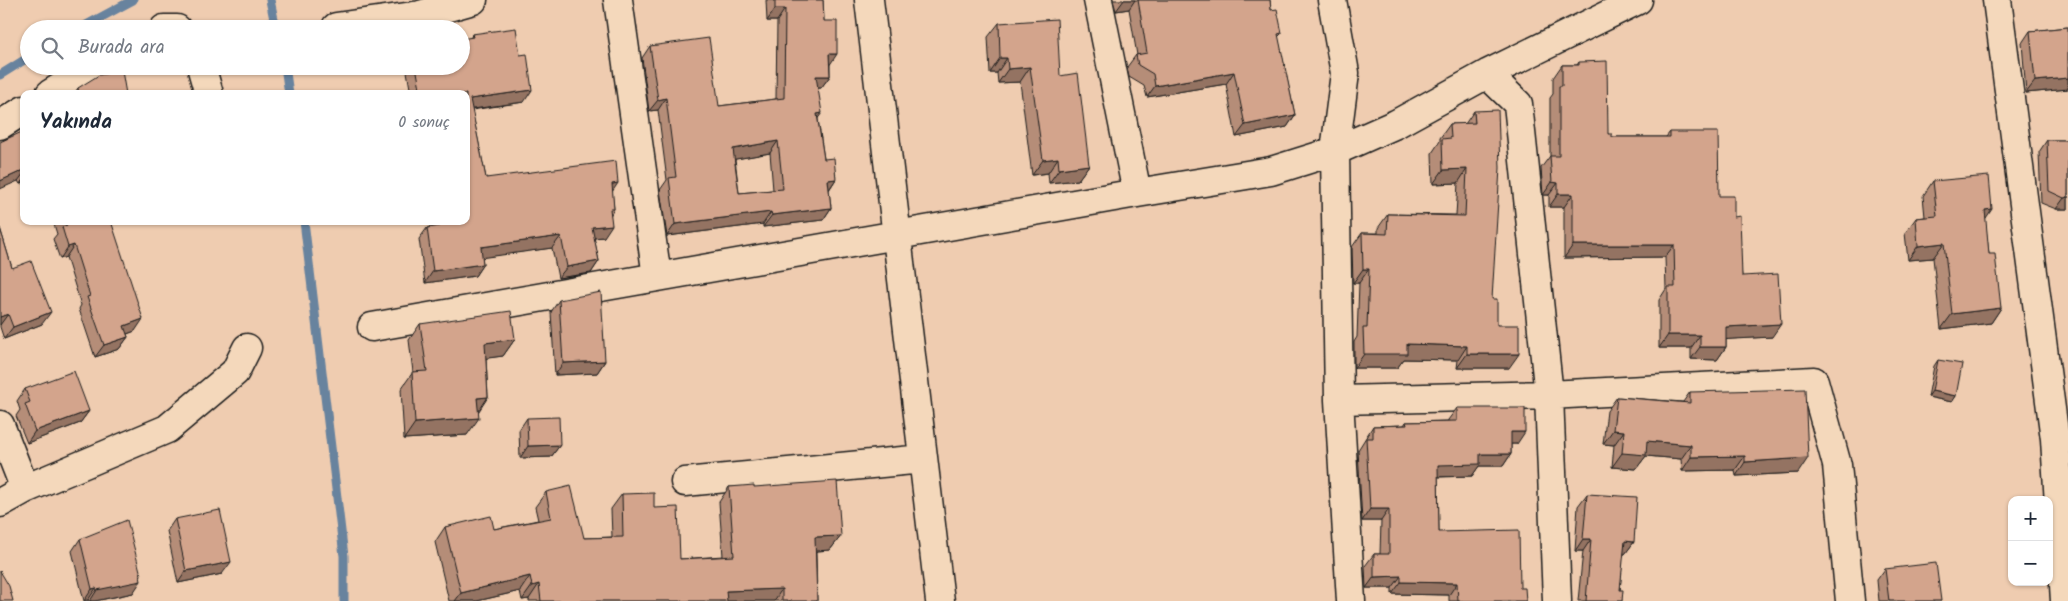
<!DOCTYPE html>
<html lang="tr">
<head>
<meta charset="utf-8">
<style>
	:root { --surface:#fff; --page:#f6f6f7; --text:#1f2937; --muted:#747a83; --line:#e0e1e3 }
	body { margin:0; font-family:Kalam,sans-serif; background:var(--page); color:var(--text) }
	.controls { position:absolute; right:15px; bottom:15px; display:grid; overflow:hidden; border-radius:10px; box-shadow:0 1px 4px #0004 }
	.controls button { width:45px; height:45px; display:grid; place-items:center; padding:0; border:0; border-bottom:1px solid var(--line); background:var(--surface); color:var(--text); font:25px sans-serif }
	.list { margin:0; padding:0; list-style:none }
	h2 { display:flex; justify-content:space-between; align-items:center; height:65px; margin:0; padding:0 20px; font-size:21px }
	h2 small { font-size:16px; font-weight:400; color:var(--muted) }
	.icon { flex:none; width:28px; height:28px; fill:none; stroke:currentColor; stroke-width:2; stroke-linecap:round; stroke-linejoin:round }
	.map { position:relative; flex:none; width:2068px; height:601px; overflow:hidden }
	.search { position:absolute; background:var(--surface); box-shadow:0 1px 4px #0004; left:20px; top:20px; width:450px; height:55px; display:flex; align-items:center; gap:12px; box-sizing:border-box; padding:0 18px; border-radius:28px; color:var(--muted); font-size:19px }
	.panel { position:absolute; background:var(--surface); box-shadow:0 1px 4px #0004; left:20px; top:90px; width:450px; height:135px; border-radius:10px }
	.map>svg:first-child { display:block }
</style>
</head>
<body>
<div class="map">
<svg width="2068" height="601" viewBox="0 0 2068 601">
	<rect width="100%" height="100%" fill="#efccb0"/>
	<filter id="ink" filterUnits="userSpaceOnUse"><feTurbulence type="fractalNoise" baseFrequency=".02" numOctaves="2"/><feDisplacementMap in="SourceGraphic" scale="10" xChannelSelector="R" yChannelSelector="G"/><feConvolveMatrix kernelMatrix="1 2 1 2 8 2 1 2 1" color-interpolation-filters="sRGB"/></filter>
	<g filter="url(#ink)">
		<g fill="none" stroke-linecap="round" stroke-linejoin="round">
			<path stroke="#68839e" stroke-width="9" d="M270 0 276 29
				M79 29 133 0
				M285 66 289 94
				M0 75 29 57
				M304 221 344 556V601"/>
			<defs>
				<path id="minor" d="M618 0 657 277
					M869 0 940 601
					M1098 0 1137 193
					M1332 0 1345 73 1335 151 1339 400 1351 601
					M1997 0 2055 439 2065 601
					M336 27 420 15 473 0
					M164 29H177
					M201 66 209 94
					M1487 74 1518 104 1549 395 1557 601
					M50 94 95 66
					M0 125 24 110
					M372 327 1137 193 1271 171 1335 151 1396 124 1487 74 1638 0
					M1339 400 1549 395 1814 381 1837 465 1850 601
					M0 425 25 489
					M685 482 923 459
					M0 503 25 489 167 429 235 372 247 348"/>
			</defs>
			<use href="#minor" stroke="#1c1c1c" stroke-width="31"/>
			<use href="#minor" stroke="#f4d8bb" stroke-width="28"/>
		</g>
		<path fill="#b58d78" stroke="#1c1c1c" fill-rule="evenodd" d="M766 0H823L824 21 830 65V76L821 88H818V119L824 159 836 179 829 190 831 208 823 220 763 227V224L667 236 660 190 667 180 658 110 649 111 642 58 650 46 719 106 776 99 777 21H767ZM770 153 773 190 739 193 735 159Z
			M1113 0H1270L1271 10 1282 33 1278 37 1295 115 1287 127 1236 137 1226 84 1147 97 1144 86 1129 77 1127 67 1136 55H1137L1129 9 1116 11Z
			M999 23 1060 76 1089 165 1078 180 1049 183 1048 173 1032 175 1020 82 998 83 997 73H990L988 37Z
			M2068 27V89L2026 93 2022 43 2030 31Z
			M472 34 524 102 472 110 486 178 612 191 614 209 611 214 604 237 594 238 599 261 591 273 558 278 552 248 482 257 483 264 475 276 425 283 419 239 427 228 430 227 429 221H466V94H411L406 66H461L471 37Z
			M1579 62 1608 134 1612 137H1666L1670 132 1734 217 1742 276 1772 337 1726 339V347L1717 360 1691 359V348H1659V300L1666 289 1665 257 1564 258V207H1549V195H1543L1541 168 1550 156V98L1553 94V78L1562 65H1577Z
			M78 88 126 94H74Z
			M1474 111 1492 299 1497 325 1509 368H1457L1458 360 1404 359 1397 368H1354V342L1357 337 1359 283H1353L1352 247 1362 233H1378V228L1388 214 1456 215 1458 183 1433 184 1432 153 1440 141V138L1450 124H1465Z
			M24 131V183L20 184 18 181Z
			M2047 140H2068V209H2056L2041 203 2039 152Z
			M1933 181 1985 219 1989 254 2001 308 1991 323 1941 329 1933 258 1908 260 1905 233 1916 218 1925 217 1923 196Z
			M53 221H111L135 331 127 334 128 337 119 349 95 357 79 309 81 305 66 257 60 259 53 239 57 234Z
			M0 228 12 268 42 324 4 339 0 327Z
			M559 300 605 361 597 373 555 375 551 312Z
			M420 324 515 339 503 356 486 358 488 397 478 411 467 435 404 439 401 389 413 372 409 340Z
			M1938 360 1956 396 1952 402 1928 397 1934 366Z
			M25 389 89 411 80 423 27 443 16 416 20 410 17 401Z
			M1690 392 1798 473 1736 476 1735 470 1682 471 1681 459 1646 456 1636 469 1612 467 1614 445 1603 444 1607 411 1617 397 1683 402Z
			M1457 408 1517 444H1511V454L1503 466H1479L1472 476 1438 477 1439 532 1520 588 1526 601H1449V595L1392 594V588H1366L1365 566 1374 554H1380L1381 521H1362L1358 450 1373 426 1404 425 1406 422 1448 421V420Z
			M527 418 560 445 551 457 520 458 519 430Z
			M729 487H754L841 536 830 550 816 551 817 601H529V599L522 600 520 591 477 601H449L435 542 445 527 494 529 538 520 535 507 546 492 584 538 612 537 611 509 622 494 654 508 680 559 723 556 719 502Z
			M1587 494 1634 542 1625 554H1623L1620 590 1622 601H1578L1583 551H1575L1578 506Z
			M175 519 222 574 178 583 167 531Z
			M80 539 140 577 133 593 95 601H88V600L84 601 72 551Z
			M1885 569 1941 601H1879L1877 580Z"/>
		<path fill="#947362" stroke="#1c1c1c" d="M1124 0H1135L1129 9 1116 11Z
			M775 9H785L777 21H767Z
			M829 54H837L829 66Z
			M1000 58H1007L997 73H990Z
			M1030 67 1020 82 998 83 1008 69Z
			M1234 72 1226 84 1147 97 1155 86Z
			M816 76H830L821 88H808Z
			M2068 78V89L2026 93 2035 81Z
			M532 90 524 102 466 110 470 99Z
			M666 98 658 110 649 111 658 100Z
			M822 113 813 125 817 114Z
			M1295 115 1287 127 1236 137 1245 125Z
			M778 141 770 153 725 161 733 149Z
			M1058 158 1048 173 1032 175 1043 160Z
			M1089 165 1078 180 1049 183 1059 169Z
			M1467 169 1458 183 1433 184 1443 170Z
			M24 170V173L18 181 0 189V181Z
			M24 178V183L20 184Z
			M836 179 828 191V180Z
			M1552 182 1558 183 1549 195H1543Z
			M618 183 610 195 612 184Z
			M1558 194H1573L1564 207H1549Z
			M2068 197V209H2056L2064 198Z
			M831 208 823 220 763 227 772 215Z
			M1992 209 1982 224 1985 210Z
			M771 212 763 224 667 236 675 224Z
			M612 225 604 237 583 239 592 227Z
			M561 236 552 248 473 259 481 247Z
			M1944 243 1933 258 1908 260 1918 246Z
			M74 245 66 257 60 259 68 247Z
			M1573 245H1674L1665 257 1564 258Z
			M599 261 591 273 558 278 567 267Z
			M483 264 475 276 425 283 433 271Z
			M1363 269H1369L1359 283H1353Z
			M2001 308 1991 323 1941 329 1952 314Z
			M51 312 42 324 4 339 13 327Z
			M8 314 0 325V317Z
			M143 319 135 331 116 338 124 326Z
			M1781 324 1772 337 1717 340 1726 327Z
			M1668 335H1700L1691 348H1659Z
			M128 337 119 349 95 357 104 345Z
			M515 339 503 356 474 360 485 343Z
			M1407 344 1467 346 1458 360 1404 359 1397 368H1354L1364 354Z
			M1700 347H1726L1717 360 1691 359Z
			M1467 354H1519L1509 368H1457Z
			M605 361 597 373 555 375 563 363Z
			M1932 391 1956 396 1952 402 1928 397Z
			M488 397 477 414V398Z
			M89 411 80 423 27 443 35 431Z
			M479 418 467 435 404 439 415 423Z
			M1613 430 1624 431 1614 445 1603 444Z
			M1511 432H1525L1517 444H1502Z
			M1647 441 1691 445 1681 459 1646 456 1636 469 1612 467 1622 453Z
			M560 445 551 457 520 458 528 446Z
			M1480 454H1511L1503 466H1479L1472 476 1430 477 1438 465Z
			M1745 456 1735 470 1682 471 1691 457Z
			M1808 458 1798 473 1736 476 1745 462Z
			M1370 509H1389L1381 521H1362Z
			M841 536 830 550 805 552 815 537Z
			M1583 539H1591L1583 551H1575Z
			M1625 541 1634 542 1625 554 1616 553Z
			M231 562 222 574 178 583 186 571Z
			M141 575 137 582 141 581 133 593 95 601H90L97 590Z
			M530 576 520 591 477 601H455L461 593Z
			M1401 576 1392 588H1366L1374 577Z
			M1401 582 1457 583 1449 595 1392 594Z
			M539 584 529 599 522 600 532 586Z
			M96 588 88 600 84 601 92 589Z
			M782 589 774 601H719L726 591Z"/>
		<path fill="#d3a48c" stroke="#1c1c1c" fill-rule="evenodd" d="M775 0H823L824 21H837V54H829L830 76H816L822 113 817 114 824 159 834 158 836 179 828 180 831 208 772 215 771 212 675 224 669 178 676 177 666 98 658 100 650 46 709 38 719 106 784 98 785 9H775ZM778 141 783 189 739 193 733 149Z
			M1138 0H1270L1271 10 1277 9 1282 33 1278 34 1295 115 1245 125 1234 72 1155 86 1153 74 1138 65 1136 55 1147 53Z
			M1057 19 1060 76 1078 73 1089 165 1059 169 1058 158 1043 160 1030 67 1008 69 1007 58H1000L999 23Z
			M2068 27V78L2035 81 2030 31Z
			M516 28 520 55 527 54 532 90 470 99 486 178 616 161 618 183 612 184 614 209H610L612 225 592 227 599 261 567 267 561 236 481 247 483 264 433 271 427 228 440 226 439 221H466V94H421L416 66H461V39L473 37 472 34Z
			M1607 61 1608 134H1612V137H1670V132H1718L1719 196H1734V217L1740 216 1742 276 1778 274 1781 324 1726 327V347H1700V335H1668V287H1675L1674 245H1573V194H1558V183L1552 182 1550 156H1559V86H1562V65H1579V62Z
			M122 71 126 94H79L78 88 99 75Z
			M1498 110 1500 168 1492 299H1497V325H1519V354H1467V346L1407 344V354H1364L1363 328H1367L1369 269H1363L1362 233 1387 234 1388 214 1465 216 1467 169 1443 170 1442 139 1451 138 1450 124 1475 123 1474 111Z
			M24 131V170L0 181V142Z
			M2047 140H2068V197L2064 198 2049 191Z
			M1989 176 1992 209 1985 210 1989 254H1995L2001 308 1952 314 1944 243 1918 246 1916 218 1937 216 1933 181Z
			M65 221H111L143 319 124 326 128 337 104 345 87 297 90 296 74 245 68 247 62 227 67 225Z
			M0 228 12 268 31 261 51 312 13 327 8 314 0 317Z
			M601 292 605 361 563 363 559 300Z
			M511 311 515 339 485 343 488 397 477 398 479 418 415 423 412 372 427 371 420 324Z
			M1938 360 1962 364 1956 396 1932 391Z
			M74 371 89 411 35 431 25 404 30 402 25 389Z
			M1805 389 1808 458 1745 462V456L1691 457V445L1647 441 1646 455 1622 453 1624 431 1613 430 1617 397 1690 403V392Z
			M1457 408H1525V432H1511V454H1480V464L1438 465 1439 532 1519 530 1520 588H1525L1526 601H1458L1457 583 1401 582V576L1374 577V554H1389V509H1370L1366 438H1373V426L1407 425 1406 422 1457 421Z
			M559 417 560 445 528 446 527 418Z
			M837 481 841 536 815 537 817 601H782V589L726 591 727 601H541L539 584 532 586 530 576 461 593 445 527 491 516 494 529 551 518 546 492 571 486 584 538 623 537 622 494 654 493V508L678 507 680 559 734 556 729 487 754 485V487Z
			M1587 494 1637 497 1634 542 1625 541 1620 590H1623L1622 601H1586L1591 539H1583Z
			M220 510 231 562 186 571 175 519Z
			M127 520 141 575 140 576 141 581 97 590 96 588 92 589 80 539Z
			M1936 563 1941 601H1889L1885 569Z
			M0 571 9 586 13 601H0Z"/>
	</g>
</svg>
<div class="controls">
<button>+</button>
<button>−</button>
</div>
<div class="search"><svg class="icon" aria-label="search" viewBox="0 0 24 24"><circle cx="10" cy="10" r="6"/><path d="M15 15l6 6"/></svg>Burada ara</div>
<section class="panel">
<h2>Yakında<small>0 sonuç</small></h2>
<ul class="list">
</ul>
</section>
</div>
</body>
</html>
